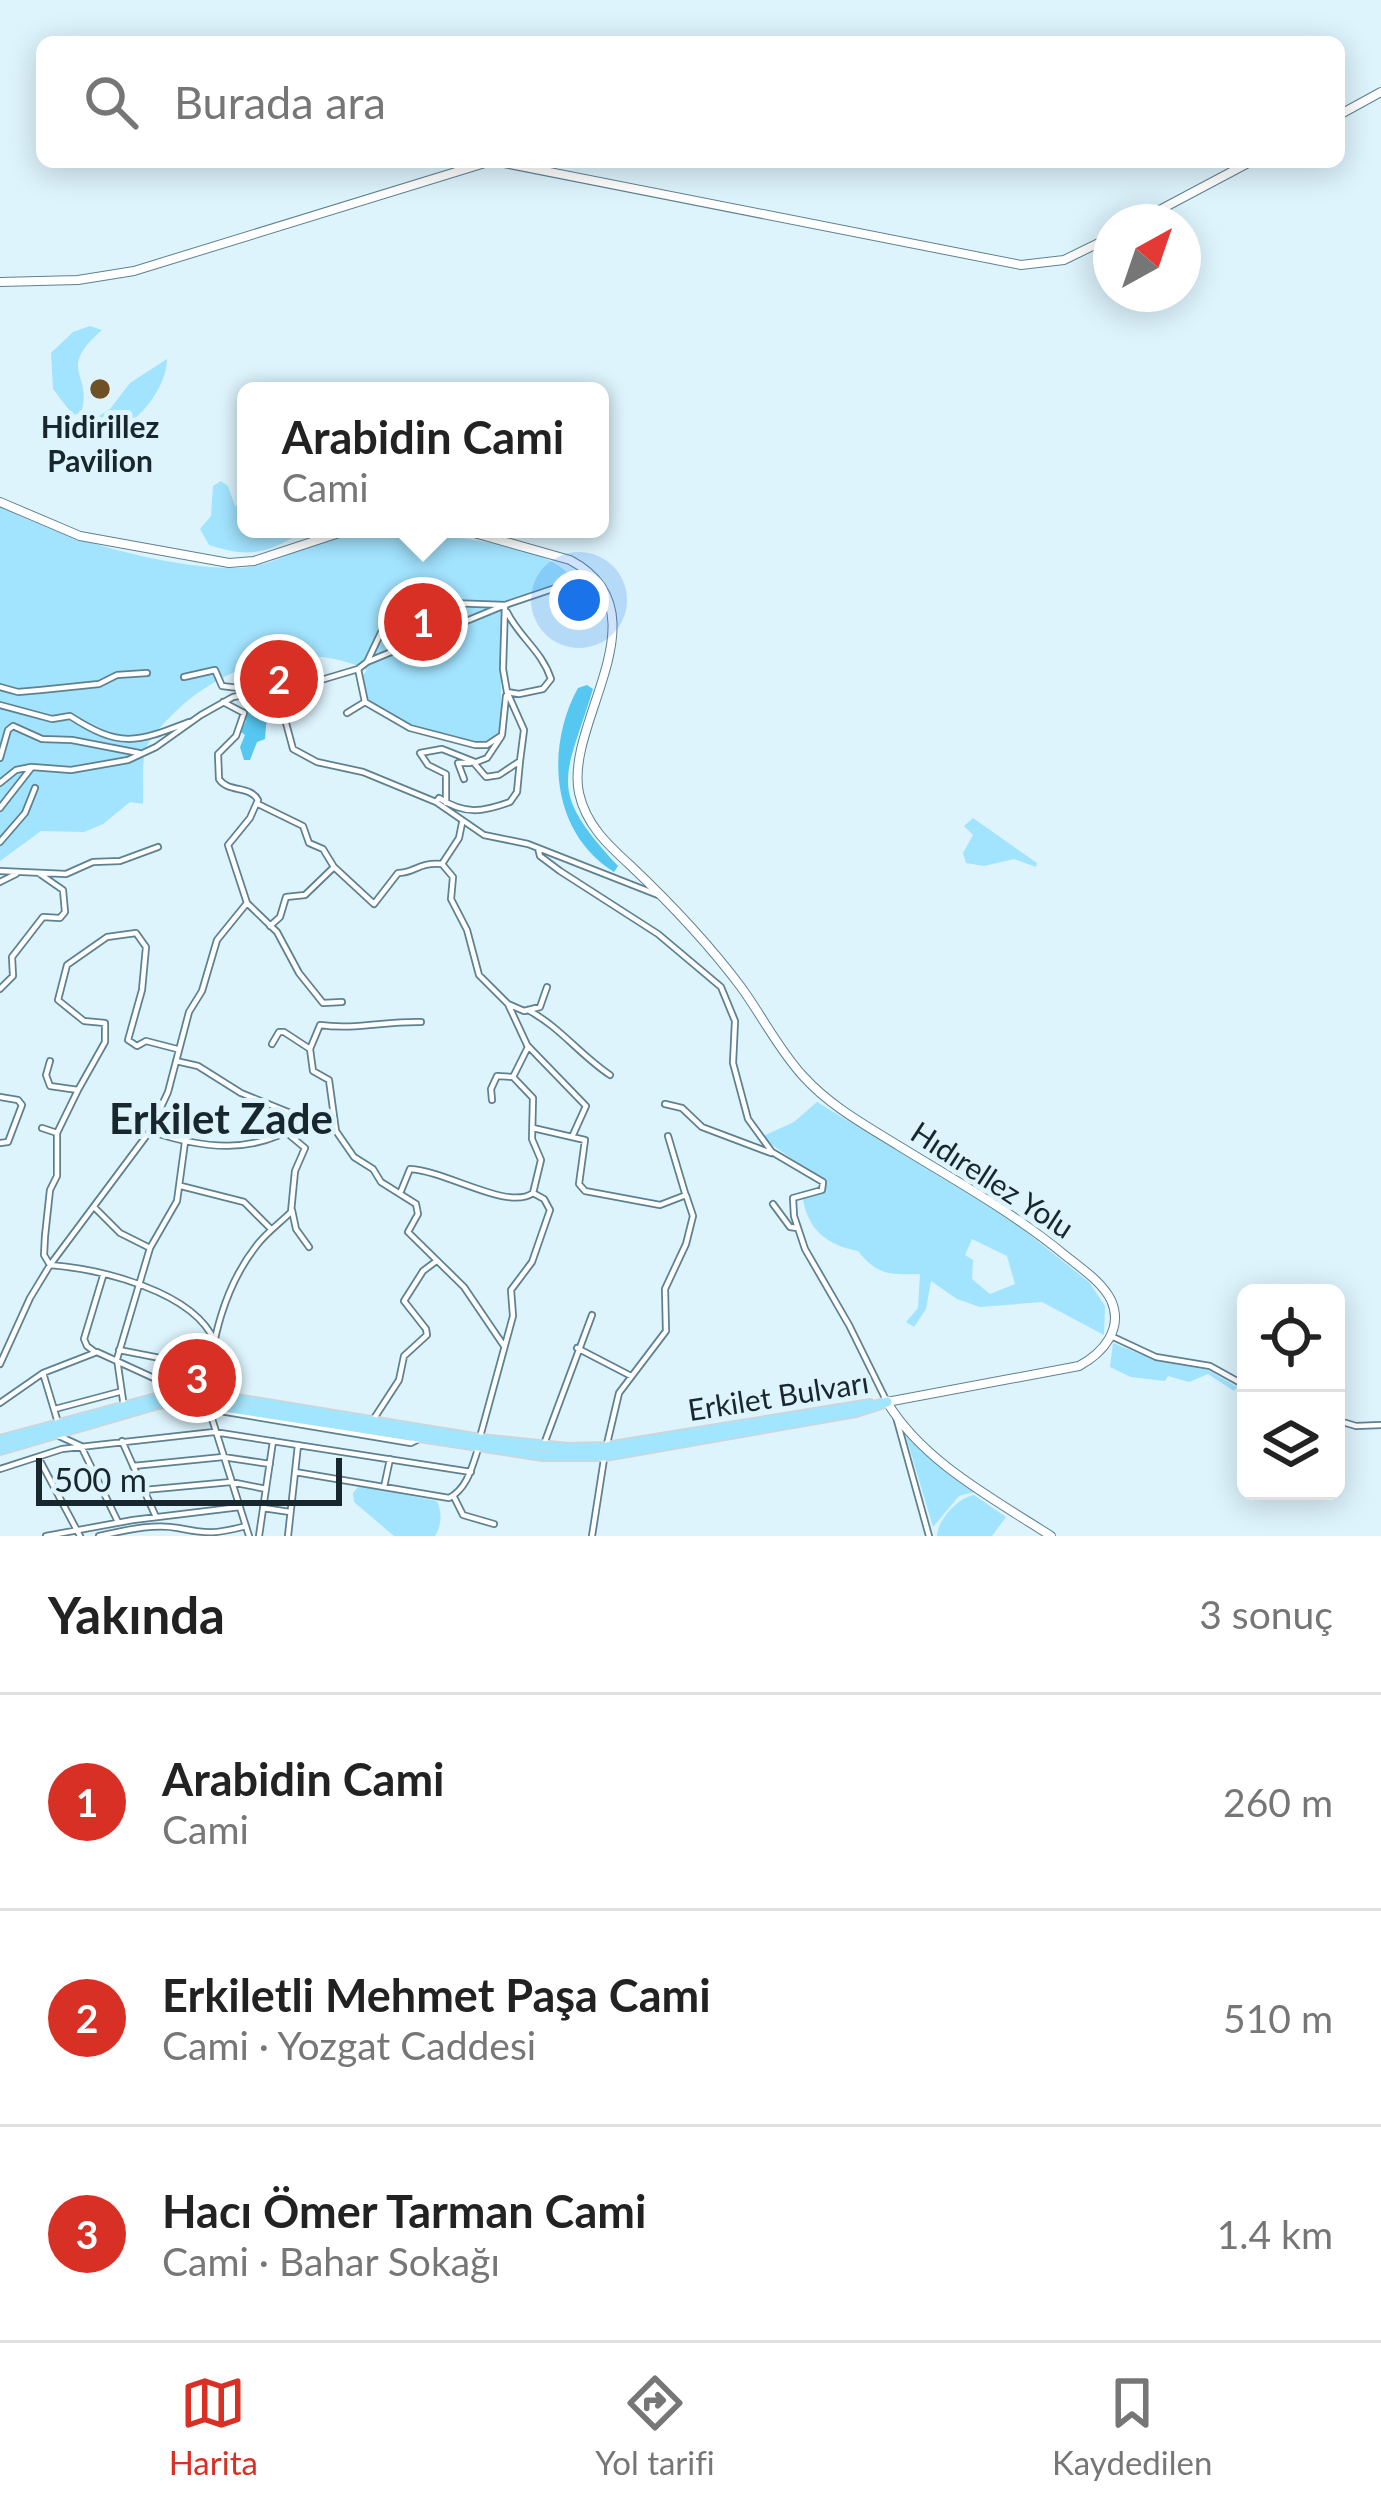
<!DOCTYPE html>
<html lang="tr">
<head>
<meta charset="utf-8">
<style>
	:root { --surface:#fff; --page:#f6f6f6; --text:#222; --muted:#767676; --line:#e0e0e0; --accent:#d93025 }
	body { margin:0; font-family:Lato,sans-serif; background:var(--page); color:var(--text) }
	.controls { position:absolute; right:36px; bottom:36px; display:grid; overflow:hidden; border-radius:18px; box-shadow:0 6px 30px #0003 }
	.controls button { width:108px; height:108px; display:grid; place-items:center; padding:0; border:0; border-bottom:3px solid var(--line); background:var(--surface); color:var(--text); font:60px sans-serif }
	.compass { position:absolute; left:1093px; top:204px; width:108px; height:108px; border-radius:50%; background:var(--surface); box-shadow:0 6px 30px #0003; rotate:40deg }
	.scale { position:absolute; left:36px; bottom:30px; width:306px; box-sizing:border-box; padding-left:12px; border:6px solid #18272d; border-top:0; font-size:33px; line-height:42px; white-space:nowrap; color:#18272d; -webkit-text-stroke:9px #ddf4fd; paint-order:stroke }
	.you { position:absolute; left:579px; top:600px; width:42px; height:42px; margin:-30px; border:9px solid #fff; border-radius:50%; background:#1a73e8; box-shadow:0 0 0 18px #1a73e833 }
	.badge { display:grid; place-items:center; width:78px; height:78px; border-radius:50%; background:var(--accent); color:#fff; font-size:39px; font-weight:700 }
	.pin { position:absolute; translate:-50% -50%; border:6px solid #fff; box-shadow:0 3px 12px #0006 }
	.popup { position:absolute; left:237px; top:382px; width:372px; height:156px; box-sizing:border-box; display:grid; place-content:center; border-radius:18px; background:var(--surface); filter:drop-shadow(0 3px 9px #0005); font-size:39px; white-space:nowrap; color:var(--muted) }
	.popup b { font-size:45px; color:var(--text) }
	.popup::after { content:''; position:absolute; left:50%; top:100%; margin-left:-24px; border:24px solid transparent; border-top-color:var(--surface) }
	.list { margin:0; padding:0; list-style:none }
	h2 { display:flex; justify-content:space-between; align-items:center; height:156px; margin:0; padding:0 48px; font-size:51px }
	h2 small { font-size:39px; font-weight:400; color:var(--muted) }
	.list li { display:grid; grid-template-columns:78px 1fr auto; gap:36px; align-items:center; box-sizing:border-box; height:216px; padding:0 48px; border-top:3px solid var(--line) }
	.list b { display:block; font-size:45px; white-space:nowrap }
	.list p { margin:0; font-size:39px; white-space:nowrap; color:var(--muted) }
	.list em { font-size:39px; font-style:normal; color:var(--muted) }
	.icon { flex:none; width:66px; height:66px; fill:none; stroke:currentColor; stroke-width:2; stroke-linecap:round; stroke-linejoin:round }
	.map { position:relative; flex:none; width:1381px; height:1536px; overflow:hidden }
	.search { position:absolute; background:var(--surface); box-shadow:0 6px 30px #0003; left:36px; right:36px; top:36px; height:132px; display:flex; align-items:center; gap:30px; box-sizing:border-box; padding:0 42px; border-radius:18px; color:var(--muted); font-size:45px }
	.sheet { height:804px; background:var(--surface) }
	nav { display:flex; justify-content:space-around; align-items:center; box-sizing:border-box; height:168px; border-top:3px solid var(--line); background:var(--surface); font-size:33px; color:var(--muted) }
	nav a { display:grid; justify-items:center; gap:6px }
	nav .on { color:var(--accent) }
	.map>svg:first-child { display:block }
</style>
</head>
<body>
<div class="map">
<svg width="1381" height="1536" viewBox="0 0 1381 1536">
	<rect width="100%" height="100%" fill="#ddf4fd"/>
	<path fill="#a2e3fe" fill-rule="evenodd" d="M90 326 102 330C55 371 94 373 81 413L73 415 53 389 51 353 73 332Z
		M167 359C167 390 130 438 97 430L96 418 110 409 130 383Z
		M221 481 228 486 235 506 246 504V529H309C269 551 255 560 209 545L200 529 211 516 213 486Z
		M0 506C61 539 169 569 238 568 276 567 307 541 344 536 393 529 542 536 572 578L501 612V728L497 741C460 757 397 719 365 700L362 676 367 670C303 639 225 664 176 711 166 721 151 735 146 748 141 764 144 787 143 804L130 802 103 824 84 832 41 831 0 861Z
		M973 818 1037 863 1036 867 1014 859 984 866 966 863 963 853 973 835 964 826Z
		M817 1102 1011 1220 1089 1282 1105 1306 1104 1335 1042 1302 980 1307 957 1299 931 1281 926 1309 914 1327 906 1322 918 1308 920 1274C890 1275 877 1275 858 1251 827 1245 808 1230 803 1199L822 1194 823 1181 761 1137 794 1122ZM972 1239 1007 1256 1015 1284 990 1294 972 1279 973 1260 965 1255Z
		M1113 1343 1157 1361 1208 1370 1237 1387 1234 1391 1208 1374 1189 1382 1168 1376 1165 1381 1131 1377 1110 1367Z
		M902 1423 964 1478 974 1492 959 1496 933 1527Z
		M359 1486 437 1501C442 1513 442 1524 435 1536H394L354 1502 353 1493Z
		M974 1495 1006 1517 992 1536H937C937 1520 959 1497 974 1495Z"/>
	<path fill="#55c7f0" d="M587 685 593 689C565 781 546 788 618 866L614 872C551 833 545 748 578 688Z
		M268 701 265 739 257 742 250 760H244L240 747 245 735 241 732 246 721 244 706Z"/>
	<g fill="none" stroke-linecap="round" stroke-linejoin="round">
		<defs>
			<path id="street" d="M367 662 505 605
				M358 669 367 662 396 601 505 605 588 577
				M358 669 365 702 410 728 475 745H487L502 735 506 696
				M184 677 215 670 222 686 256 690
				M0 687 18 692 41 690 99 684 117 675 147 673
				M290 687 286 723 293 749 317 762 363 772 436 802 484 835 528 844 658 895
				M507 692 519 694 543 689 551 679C542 651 519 637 507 612
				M223 702 244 713 236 736 218 754 219 779C228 793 250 785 258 800L250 818 228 845 247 903 277 932 299 973 323 1003 342 1002
				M0 705 52 719 70 716C120 748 135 743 189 722
				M347 713 365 702
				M501 737 487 758 474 763 486 777 499 775 520 761 524 730 507 692 503 669 505 605
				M0 758 8 730 13 726 42 739 72 740 139 753
				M464 779 458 763H470
				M0 783 16 770 31 767
				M436 802 439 798C465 815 482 812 510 802L517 792 520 761
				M446 803V774L428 765 420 753 442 749 475 762
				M258 804 303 826 309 843 323 849 334 867
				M0 808 32 767 71 770 128 760 156 747 201 715 233 697 311 683 358 669
				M0 842 25 813 35 788
				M538 848 540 856 560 871 658 934 721 987 735 1021 733 1063 748 1119 772 1152 823 1182 822 1190 793 1198 794 1216 805 1249 849 1325 887 1402
				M442 864 453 877 451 899 467 930 479 975 508 1004 528 1047 513 1077 533 1098 532 1139 541 1160 533 1193
				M0 871 66 874 93 862 120 861 158 847
				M0 882 16 874
				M270 926 280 917 286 897 305 895 334 867 374 904 398 873C415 873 418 862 442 864L459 838 462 823
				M0 989 13 976 12 957 43 917 60 918 65 912 63 890 40 874
				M508 1004 524 1011 540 1007 547 987
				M528 1010C560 1027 580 1055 610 1075
				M272 1044 279 1032H284L310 1049 313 1071 329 1080 336 1131 354 1157 373 1169 381 1182 416 1204 418 1214 408 1232 464 1287 504 1346
				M527 1045 586 1106 572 1137
				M310 1049 320 1025C355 1030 386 1021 421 1022
				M50 1061 46 1075 50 1086 78 1090 57 1133V1176L50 1190 45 1236 44 1255 50 1265C100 1269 194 1291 215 1342
				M176 1061 198 1066 241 1093 293 1114 301 1123
				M78 1090 105 1042V1023L84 1021 58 1000 67 965 107 937 136 933 146 947 142 990 128 1040 137 1046 146 1041 177 1049
				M0 1097 18 1100 22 1105 8 1142 0 1143
				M492 1100 491 1089 497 1076 513 1077
				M665 1104 682 1108 702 1127 771 1153
				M42 1128 57 1133
				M533 1128 585 1140 579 1184 585 1191 660 1205 686 1195 693 1216 686 1244 665 1289 666 1331 619 1393 606 1448
				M150 1131C203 1149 254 1155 302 1123L336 1131
				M668 1136 685 1193
				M181 1186 244 1202 270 1228
				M401 1191 410 1169C447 1171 508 1211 533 1193
				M773 1204 790 1227 797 1228
				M94 1207 120 1233 150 1248 117 1359 124 1407
				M292 1210 296 1229 309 1247
				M150 1248 177 1201 185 1142
				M1111 1336 1156 1357 1210 1366 1246 1386
				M577 1348 631 1376
				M119 1350 160 1358 168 1382
				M95 1352 87 1346 84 1339 103 1276
				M0 1364 30 1298 50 1265 150 1131 168 1092 189 1012 202 991 217 940 247 903
				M210 1368 220 1381 237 1387
				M206 1395C212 1341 223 1288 257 1245 267 1232 280 1223 291 1212L295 1171 305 1148 287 1133
				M0 1403 43 1373
				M208 1406 249 1536
				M55 1409 119 1392
				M214 1410 411 1443 421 1438
				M896 1417 929 1536
				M373 1420 399 1380 404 1356 427 1335 426 1329 404 1301 423 1271 435 1262
				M1336 1420 1356 1426 1381 1425
				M59 1426 43 1373 97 1352 169 1385 170 1390
				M59 1436 81 1446 118 1522
				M480 1437 513 1316 511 1290 532 1262 550 1210 544 1199 533 1193
				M122 1441 156 1517
				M544 1444 592 1315
				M38 1457 80 1536
				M133 1466 223 1457 270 1464
				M0 1469 62 1449 214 1432 471 1472
				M295 1472 449 1498C467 1489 472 1467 478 1449
				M384 1487 390 1459
				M144 1490 231 1482 266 1489
				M454 1497 463 1515 494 1524
				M263 1508 290 1512
				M46 1536 133 1520 240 1507
				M99 1536C123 1531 153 1523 178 1528 208 1534 216 1534 246 1526
				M259 1536 273 1441
				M288 1536 298 1445
				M592 1536 604 1459"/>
			<path id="secondary" d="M1339 115 1381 92
				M1137 222 1250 162
				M0 282 78 280 134 271 485 163H504L1021 265 1064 260 1111 237
				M0 502 80 536 229 563 254 561 342 532 450 529
				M460 529 570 560C668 612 564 722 579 793 586 825 608 845 631 866 671 904 708 943 741 987 762 1016 779 1050 803 1076 830 1106 865 1125 899 1146 956 1181 1014 1213 1066 1256 1081 1268 1102 1282 1111 1300 1124 1329 1103 1353 1079 1366L887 1402C923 1462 994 1499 1051 1536"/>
			<path id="primary" d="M0 1440 171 1394H206L480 1439 568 1448 606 1447 870 1404
				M0 1450 158 1404 185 1401 543 1456H605L856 1412 887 1402"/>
		</defs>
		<use href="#street" stroke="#5e8190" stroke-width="8"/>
		<use href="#secondary" stroke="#5e8190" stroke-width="10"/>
		<use href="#primary" stroke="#d1d4d5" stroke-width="12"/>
		<use href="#street" stroke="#fff" stroke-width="4.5"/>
		<use href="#secondary" stroke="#fff" stroke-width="8"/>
		<use href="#primary" stroke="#a1e5fe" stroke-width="9"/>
	</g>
	<circle fill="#6e5125" stroke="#ddf4fd" stroke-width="4.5" cx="100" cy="389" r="12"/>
	<g text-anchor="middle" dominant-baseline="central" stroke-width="10" stroke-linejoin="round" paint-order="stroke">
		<g font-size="30" font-weight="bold" fill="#18272d" stroke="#ddf4fd">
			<text x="100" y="426">Hidirillez<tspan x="100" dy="34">Pavilion</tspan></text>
		</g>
		<g font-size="30" fill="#18272d" stroke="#ddf4fd">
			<text transform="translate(993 1179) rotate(33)">Hıdırellez Yolu</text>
			<text transform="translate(778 1395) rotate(-9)">Erkilet Bulvarı</text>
		</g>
		<g font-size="42" font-weight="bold" fill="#18272d" stroke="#ddf4fd">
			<text x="221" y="1118">Erkilet Zade</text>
		</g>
	</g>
</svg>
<div class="controls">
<button><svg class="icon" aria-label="locate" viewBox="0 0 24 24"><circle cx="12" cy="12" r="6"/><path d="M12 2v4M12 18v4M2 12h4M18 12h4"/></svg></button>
<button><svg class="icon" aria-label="layers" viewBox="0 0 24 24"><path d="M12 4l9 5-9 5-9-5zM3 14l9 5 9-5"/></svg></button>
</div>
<svg class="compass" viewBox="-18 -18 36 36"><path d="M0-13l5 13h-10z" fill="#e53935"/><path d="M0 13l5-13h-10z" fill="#767676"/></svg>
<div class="scale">500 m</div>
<div class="you"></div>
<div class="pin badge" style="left:423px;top:622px">1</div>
<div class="popup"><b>Arabidin Cami</b>Cami</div>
<div class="pin badge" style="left:279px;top:679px">2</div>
<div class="pin badge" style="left:197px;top:1378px">3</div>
<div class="search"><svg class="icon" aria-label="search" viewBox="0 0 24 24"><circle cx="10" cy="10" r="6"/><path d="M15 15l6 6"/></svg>Burada ara</div>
</div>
<section class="sheet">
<h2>Yakında<small>3 sonuç</small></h2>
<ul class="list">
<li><span class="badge">1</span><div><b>Arabidin Cami</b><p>Cami</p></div><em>260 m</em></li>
<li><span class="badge">2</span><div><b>Erkiletli Mehmet Paşa Cami</b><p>Cami · Yozgat Caddesi</p></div><em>510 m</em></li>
<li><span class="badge">3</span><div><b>Hacı Ömer Tarman Cami</b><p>Cami · Bahar Sokağı</p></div><em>1.4 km</em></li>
</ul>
</section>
<nav>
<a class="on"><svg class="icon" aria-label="map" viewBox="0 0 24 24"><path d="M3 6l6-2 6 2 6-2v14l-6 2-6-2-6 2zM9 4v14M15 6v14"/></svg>Harita</a>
<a><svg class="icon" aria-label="directions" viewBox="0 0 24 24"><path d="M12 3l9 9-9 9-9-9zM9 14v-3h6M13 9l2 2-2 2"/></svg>Yol tarifi</a>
<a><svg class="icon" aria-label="saved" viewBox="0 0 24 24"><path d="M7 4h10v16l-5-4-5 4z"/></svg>Kaydedilen</a>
</nav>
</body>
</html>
